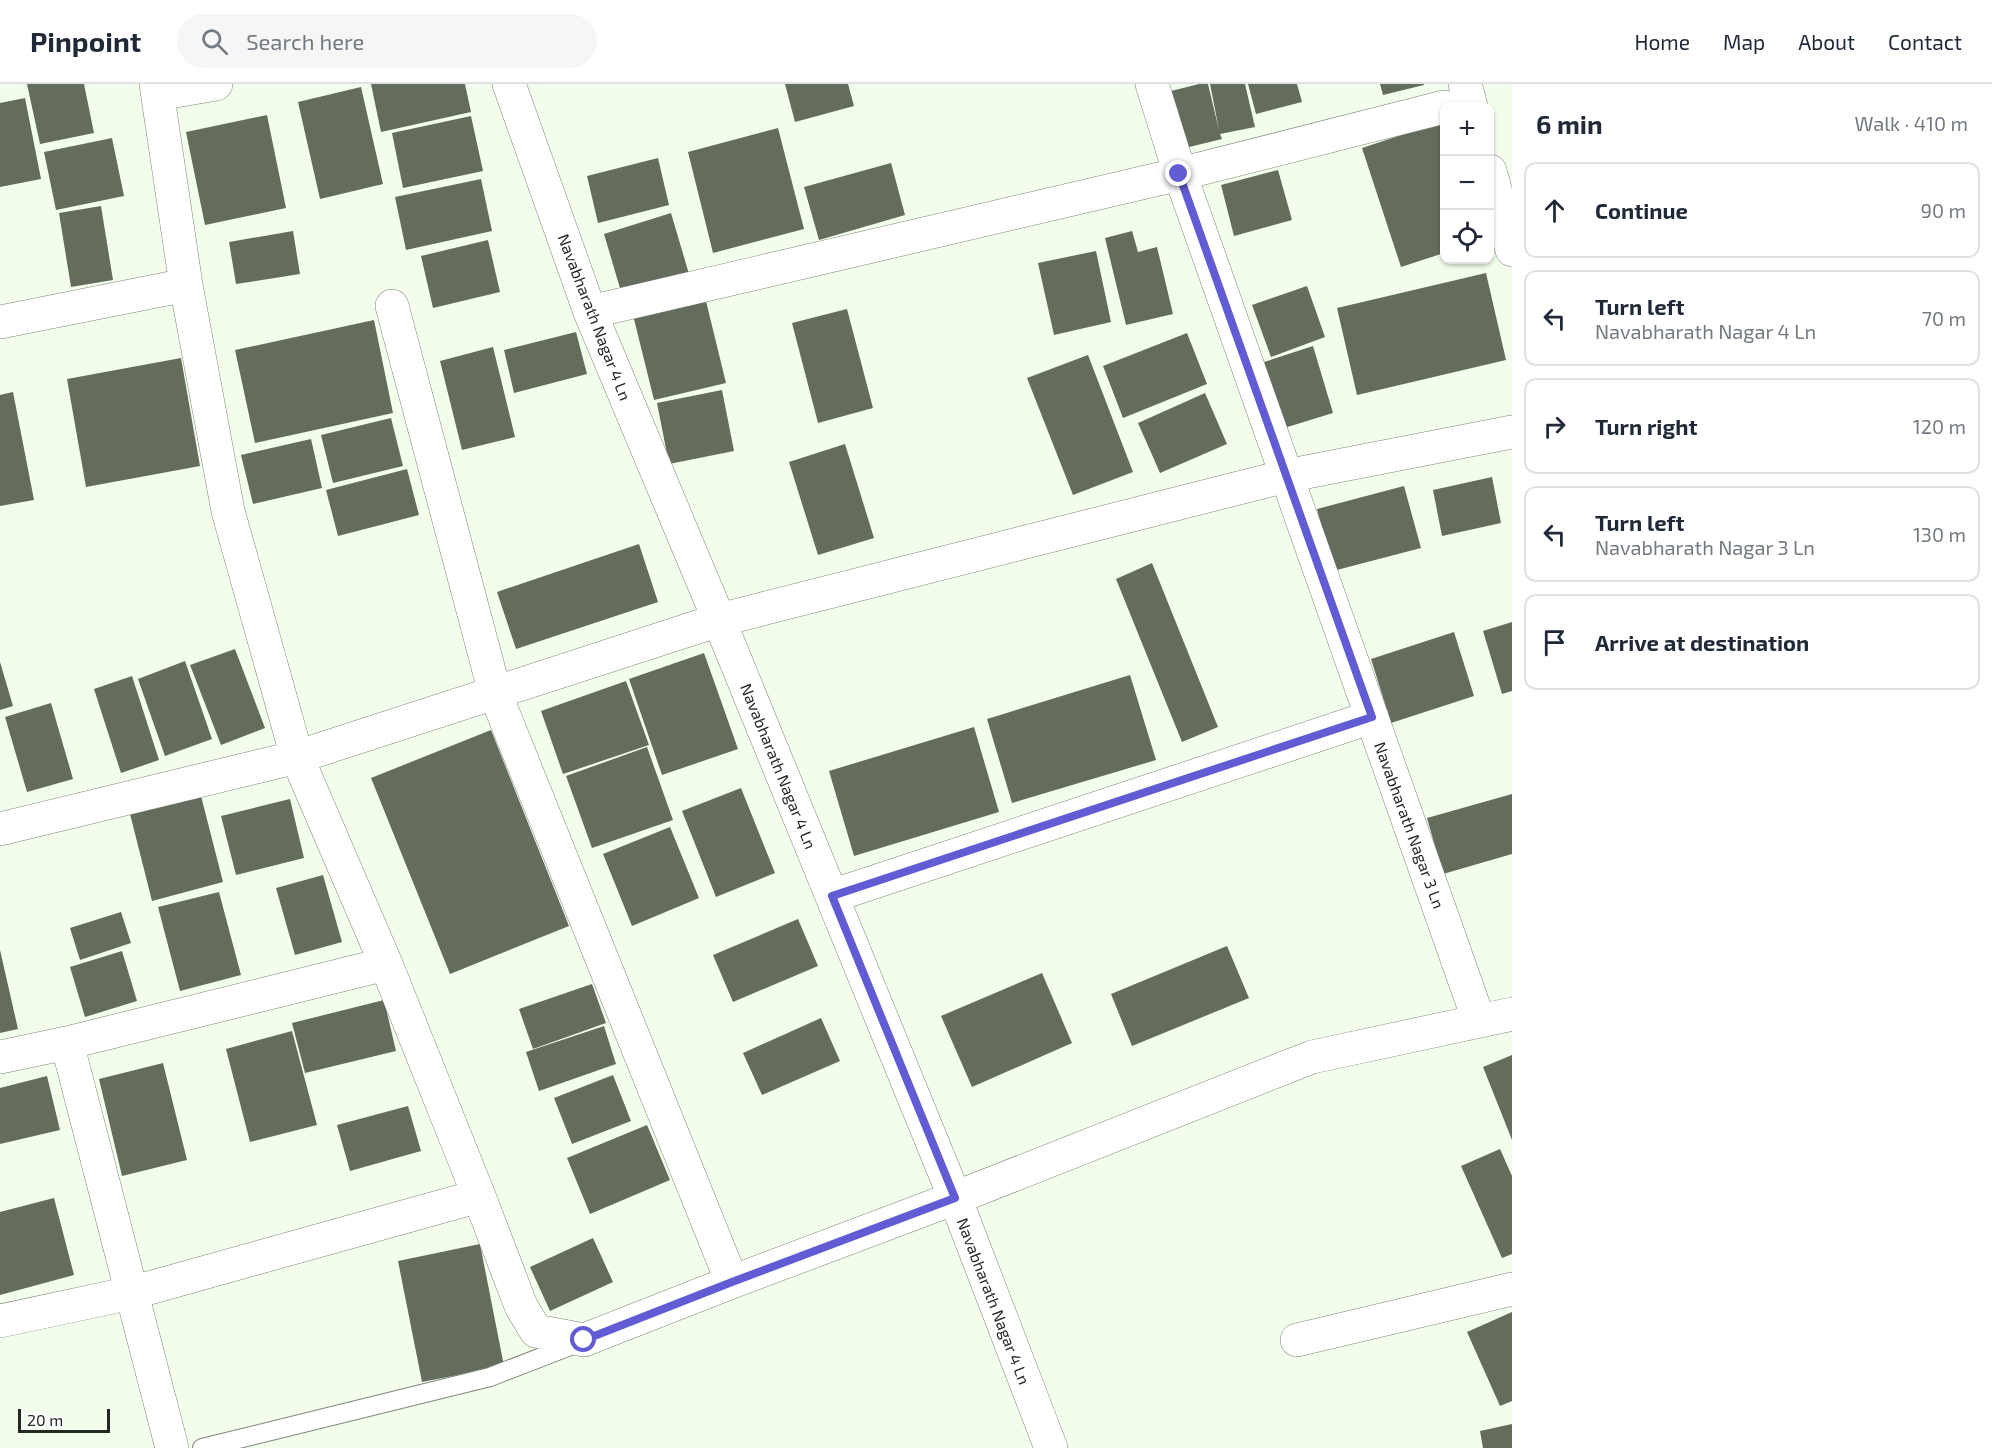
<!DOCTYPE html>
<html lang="en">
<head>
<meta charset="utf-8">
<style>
	:root { --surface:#fff; --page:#f6f6f7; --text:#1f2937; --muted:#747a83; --line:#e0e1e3 }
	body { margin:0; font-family:"Exo 2",sans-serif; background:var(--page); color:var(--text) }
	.controls { position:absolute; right:18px; top:18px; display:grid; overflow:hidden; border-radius:12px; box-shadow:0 2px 4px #0004 }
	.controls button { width:54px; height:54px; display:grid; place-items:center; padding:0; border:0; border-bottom:2px solid var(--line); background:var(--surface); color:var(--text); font:30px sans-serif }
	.scale { position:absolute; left:18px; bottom:15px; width:92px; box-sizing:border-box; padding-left:6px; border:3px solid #242822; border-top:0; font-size:16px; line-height:21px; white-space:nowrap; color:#242822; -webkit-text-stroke:4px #fff; paint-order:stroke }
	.stop { position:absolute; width:18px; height:18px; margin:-14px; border:4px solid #615bd4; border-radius:50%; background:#fff }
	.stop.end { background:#615bd4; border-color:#fff; box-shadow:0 2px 6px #0008 }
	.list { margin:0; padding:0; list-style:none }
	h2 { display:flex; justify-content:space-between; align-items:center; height:78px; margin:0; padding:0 24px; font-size:26px }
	h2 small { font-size:20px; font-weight:400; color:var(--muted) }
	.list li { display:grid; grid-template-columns:39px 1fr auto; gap:18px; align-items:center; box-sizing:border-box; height:96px; margin:0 12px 12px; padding:0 12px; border:2px solid var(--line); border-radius:12px }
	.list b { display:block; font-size:22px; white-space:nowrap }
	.list p { margin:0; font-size:20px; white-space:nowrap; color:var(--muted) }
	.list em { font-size:20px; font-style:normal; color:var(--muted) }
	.icon { flex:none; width:33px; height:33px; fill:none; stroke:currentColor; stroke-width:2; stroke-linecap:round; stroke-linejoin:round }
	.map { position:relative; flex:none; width:1512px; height:1364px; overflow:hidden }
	header { display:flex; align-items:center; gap:36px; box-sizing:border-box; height:84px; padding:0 30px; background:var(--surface); border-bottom:2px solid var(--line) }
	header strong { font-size:28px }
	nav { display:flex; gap:33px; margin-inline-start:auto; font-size:21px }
	.search { width:420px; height:54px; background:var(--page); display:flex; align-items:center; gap:15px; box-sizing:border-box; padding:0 21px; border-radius:33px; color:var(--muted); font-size:22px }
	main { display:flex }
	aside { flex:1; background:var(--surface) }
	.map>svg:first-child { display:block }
</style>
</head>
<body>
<header>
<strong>Pinpoint</strong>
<div class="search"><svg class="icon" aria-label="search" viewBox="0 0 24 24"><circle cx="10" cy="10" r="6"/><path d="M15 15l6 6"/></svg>Search here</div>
<nav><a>Home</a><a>Map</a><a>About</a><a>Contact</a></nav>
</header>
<main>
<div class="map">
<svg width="1512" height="1364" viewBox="0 0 1512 1364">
	<rect width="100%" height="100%" fill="#f3fdeb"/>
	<path fill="#646c5d" d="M27 0H84L94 49 40 60Z
		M371 0H465L471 28 381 48Z
		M785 0H848L854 22 795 38Z
		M1199 0H1208L1219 46 1210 0H1245L1255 43 1220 50 1222 55 1181 65 1167 8Z
		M1248 0H1297L1302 18 1256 30Z
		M1380 0H1424V1L1383 11Z
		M361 3 383 100 320 115 298 18Z
		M25 14 41 95 0 103V19Z
		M267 31 286 124 205 141 186 48Z
		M471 32 483 87 403 104 392 49Z
		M1444 37V169L1401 183 1362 64Z
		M778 44 804 145 713 169 688 68Z
		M112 54 124 112 56 126 44 68Z
		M658 74 669 121 598 139 587 92Z
		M891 79 905 131 819 156 804 103Z
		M1278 86 1292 136 1234 152 1221 101Z
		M481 95 492 147 406 166 395 113Z
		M101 122 113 196 71 203 59 129Z
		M671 129 689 190 622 211 604 150Z
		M293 147 300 190 236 200 229 158Z
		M1132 147 1138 168 1157 163 1173 230 1126 241 1105 154Z
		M488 156 500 208 433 224 421 172Z
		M1096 167 1111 238 1054 251 1038 179Z
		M1486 189 1506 276 1357 311 1337 224Z
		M1307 202 1325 253 1271 273 1252 221Z
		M704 209 726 299 654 316 632 227Z
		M847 225 873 324 818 339 792 239Z
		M374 236 393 329 255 359 235 266Z
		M576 248 587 290 514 309 504 266Z
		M1187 249 1207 300 1123 334 1103 282Z
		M1313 262 1333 329 1281 345 1261 279Z
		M493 263 515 353 462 366 440 277Z
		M1088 271 1133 388 1073 411 1027 294Z
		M181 274 200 382 86 403 67 295Z
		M722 306 734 367 669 380 657 319Z
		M13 308 34 416 0 422V311Z
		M1205 309 1227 360 1160 389 1138 339Z
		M391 334 403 382 333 399 321 351Z
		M311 355 322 404 253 420 241 371Z
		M845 360 874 454 818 471 789 378Z
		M407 385 419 431 338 452 326 406Z
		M1492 393 1501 439 1442 452 1433 406Z
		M1404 402 1421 464 1333 487 1317 425Z
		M639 460 658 518 516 565 497 508Z
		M1152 479 1218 643 1182 658 1116 495Z
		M1512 538V607L1502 610 1483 547Z
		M1454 548 1474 612 1391 639 1371 575Z
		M235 565 265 644 221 661 190 581Z
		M704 569 738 665 662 691 629 595Z
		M185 577 212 655 165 672 138 595Z
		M0 578 13 622 0 626Z
		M1130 591 1156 676 1012 719 987 635Z
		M132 592 159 676 121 689 94 605Z
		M626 597 649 661 563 690 541 627Z
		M51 619 73 695 27 708 5 633Z
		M974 643 999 728 854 772 829 687Z
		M491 646 569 842 450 890 371 694Z
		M647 663 673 736 592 764 566 692Z
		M741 704 775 789 716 813 682 727Z
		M200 708 223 798 152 817 129 726Z
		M1512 710V770L1443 790 1427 734Z
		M290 715 304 774 236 791 221 732Z
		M670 743 699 814 632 842 603 770Z
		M323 791 342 858 295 871 276 804Z
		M219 808 241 891 180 907 158 823Z
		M121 828 131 859 80 876 70 844Z
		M798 835 818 882 733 918 713 871Z
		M1227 862 1249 914 1132 962 1111 910Z
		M0 866 18 945 0 949Z
		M122 867 137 917 85 933 70 883Z
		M1042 889 1072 959 972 1003 941 932Z
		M592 900 606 939 533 965 519 925Z
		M384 916 396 967 305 989 292 939Z
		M821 934 840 977 762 1011 743 969Z
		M604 942 616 980 539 1007 526 968Z
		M292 947 317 1041 250 1058 226 965Z
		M1512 971V1056L1483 983Z
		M163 979 187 1076 122 1092 99 995Z
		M613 991 631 1037 572 1060 554 1014Z
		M47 992 60 1046 0 1060V1004Z
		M408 1022 421 1067 350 1087 337 1041Z
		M647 1041 670 1096 590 1130 567 1074Z
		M1500 1065 1512 1092V1170L1502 1174 1461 1082Z
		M54 1114 74 1191 0 1211V1128Z
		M593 1154 613 1198 550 1227 530 1183Z
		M480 1160 504 1282 422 1298 398 1177Z
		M1512 1228V1317L1500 1322 1467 1248Z
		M1512 1340V1364H1483L1480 1347Z"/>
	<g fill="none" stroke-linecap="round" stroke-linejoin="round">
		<defs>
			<path id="lane" d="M202 1364 490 1293 578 1259"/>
			<path id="street" d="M156 0 186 201 228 427 297 673 386 880 479 1112 521 1222 536 1247 584 1256 732 1198 955 1114 1312 973 1512 930
				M509 0 590 228 719 536 955 1114 1051 1364
				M1152 0 1180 90 1479 937
				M1465 0 1471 22
				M158 10 216 0
				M1490 87 1512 166
				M392 222 495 609 732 1198
				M590 228 1180 90 1444 23
				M0 238 186 201
				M0 745 297 673 719 536 1286 392 1512 348
				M832 812 1372 633
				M67 959 172 1364
				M0 973 67 959 386 880
				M0 1237 131 1209 479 1112
				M1297 1256 1512 1205"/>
		</defs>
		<use href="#lane" stroke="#7e8677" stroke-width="20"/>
		<use href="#street" stroke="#7e8677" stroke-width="34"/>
		<use href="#lane" stroke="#fff" stroke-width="18"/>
		<use href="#street" stroke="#fff" stroke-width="33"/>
	</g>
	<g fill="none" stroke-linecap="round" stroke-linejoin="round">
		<path stroke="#615bd4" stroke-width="8" d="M584 1256 732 1198 955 1114 832 812 1372 633 1179 90"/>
	</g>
	<g text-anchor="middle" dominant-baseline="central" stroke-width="6" stroke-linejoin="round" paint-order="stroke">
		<g font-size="16" fill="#242822" stroke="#fff">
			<text transform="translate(595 233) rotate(69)">Navabharath Nagar 4 Ln</text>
			<text transform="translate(779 682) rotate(68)">Navabharath Nagar 4 Ln</text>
			<text transform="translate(1410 741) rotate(70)">Navabharath Nagar 3 Ln</text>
			<text transform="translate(994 1217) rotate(69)">Navabharath Nagar 4 Ln</text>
		</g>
	</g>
</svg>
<div class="controls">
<button>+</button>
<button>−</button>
<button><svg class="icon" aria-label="locate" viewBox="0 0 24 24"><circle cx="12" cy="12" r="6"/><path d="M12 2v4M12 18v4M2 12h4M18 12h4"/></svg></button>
</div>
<div class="scale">20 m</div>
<div class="stop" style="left:584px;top:1256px"></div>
<div class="stop end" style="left:1179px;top:90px"></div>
</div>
<aside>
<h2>6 min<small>Walk · 410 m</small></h2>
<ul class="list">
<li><svg class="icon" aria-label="ahead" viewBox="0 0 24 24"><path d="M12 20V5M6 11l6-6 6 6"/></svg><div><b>Continue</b></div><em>90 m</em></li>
<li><svg class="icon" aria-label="left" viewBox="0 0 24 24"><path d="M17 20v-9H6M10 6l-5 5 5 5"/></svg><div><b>Turn left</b><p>Navabharath Nagar 4 Ln</p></div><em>70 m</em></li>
<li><svg class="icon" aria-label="right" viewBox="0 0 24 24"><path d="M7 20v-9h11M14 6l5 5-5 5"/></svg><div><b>Turn right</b></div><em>120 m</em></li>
<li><svg class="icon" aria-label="left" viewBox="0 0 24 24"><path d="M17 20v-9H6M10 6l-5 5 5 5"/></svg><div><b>Turn left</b><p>Navabharath Nagar 3 Ln</p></div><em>130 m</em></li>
<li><svg class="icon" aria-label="arrive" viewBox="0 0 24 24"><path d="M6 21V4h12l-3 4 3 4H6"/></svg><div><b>Arrive at destination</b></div></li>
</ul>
</aside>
</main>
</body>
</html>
